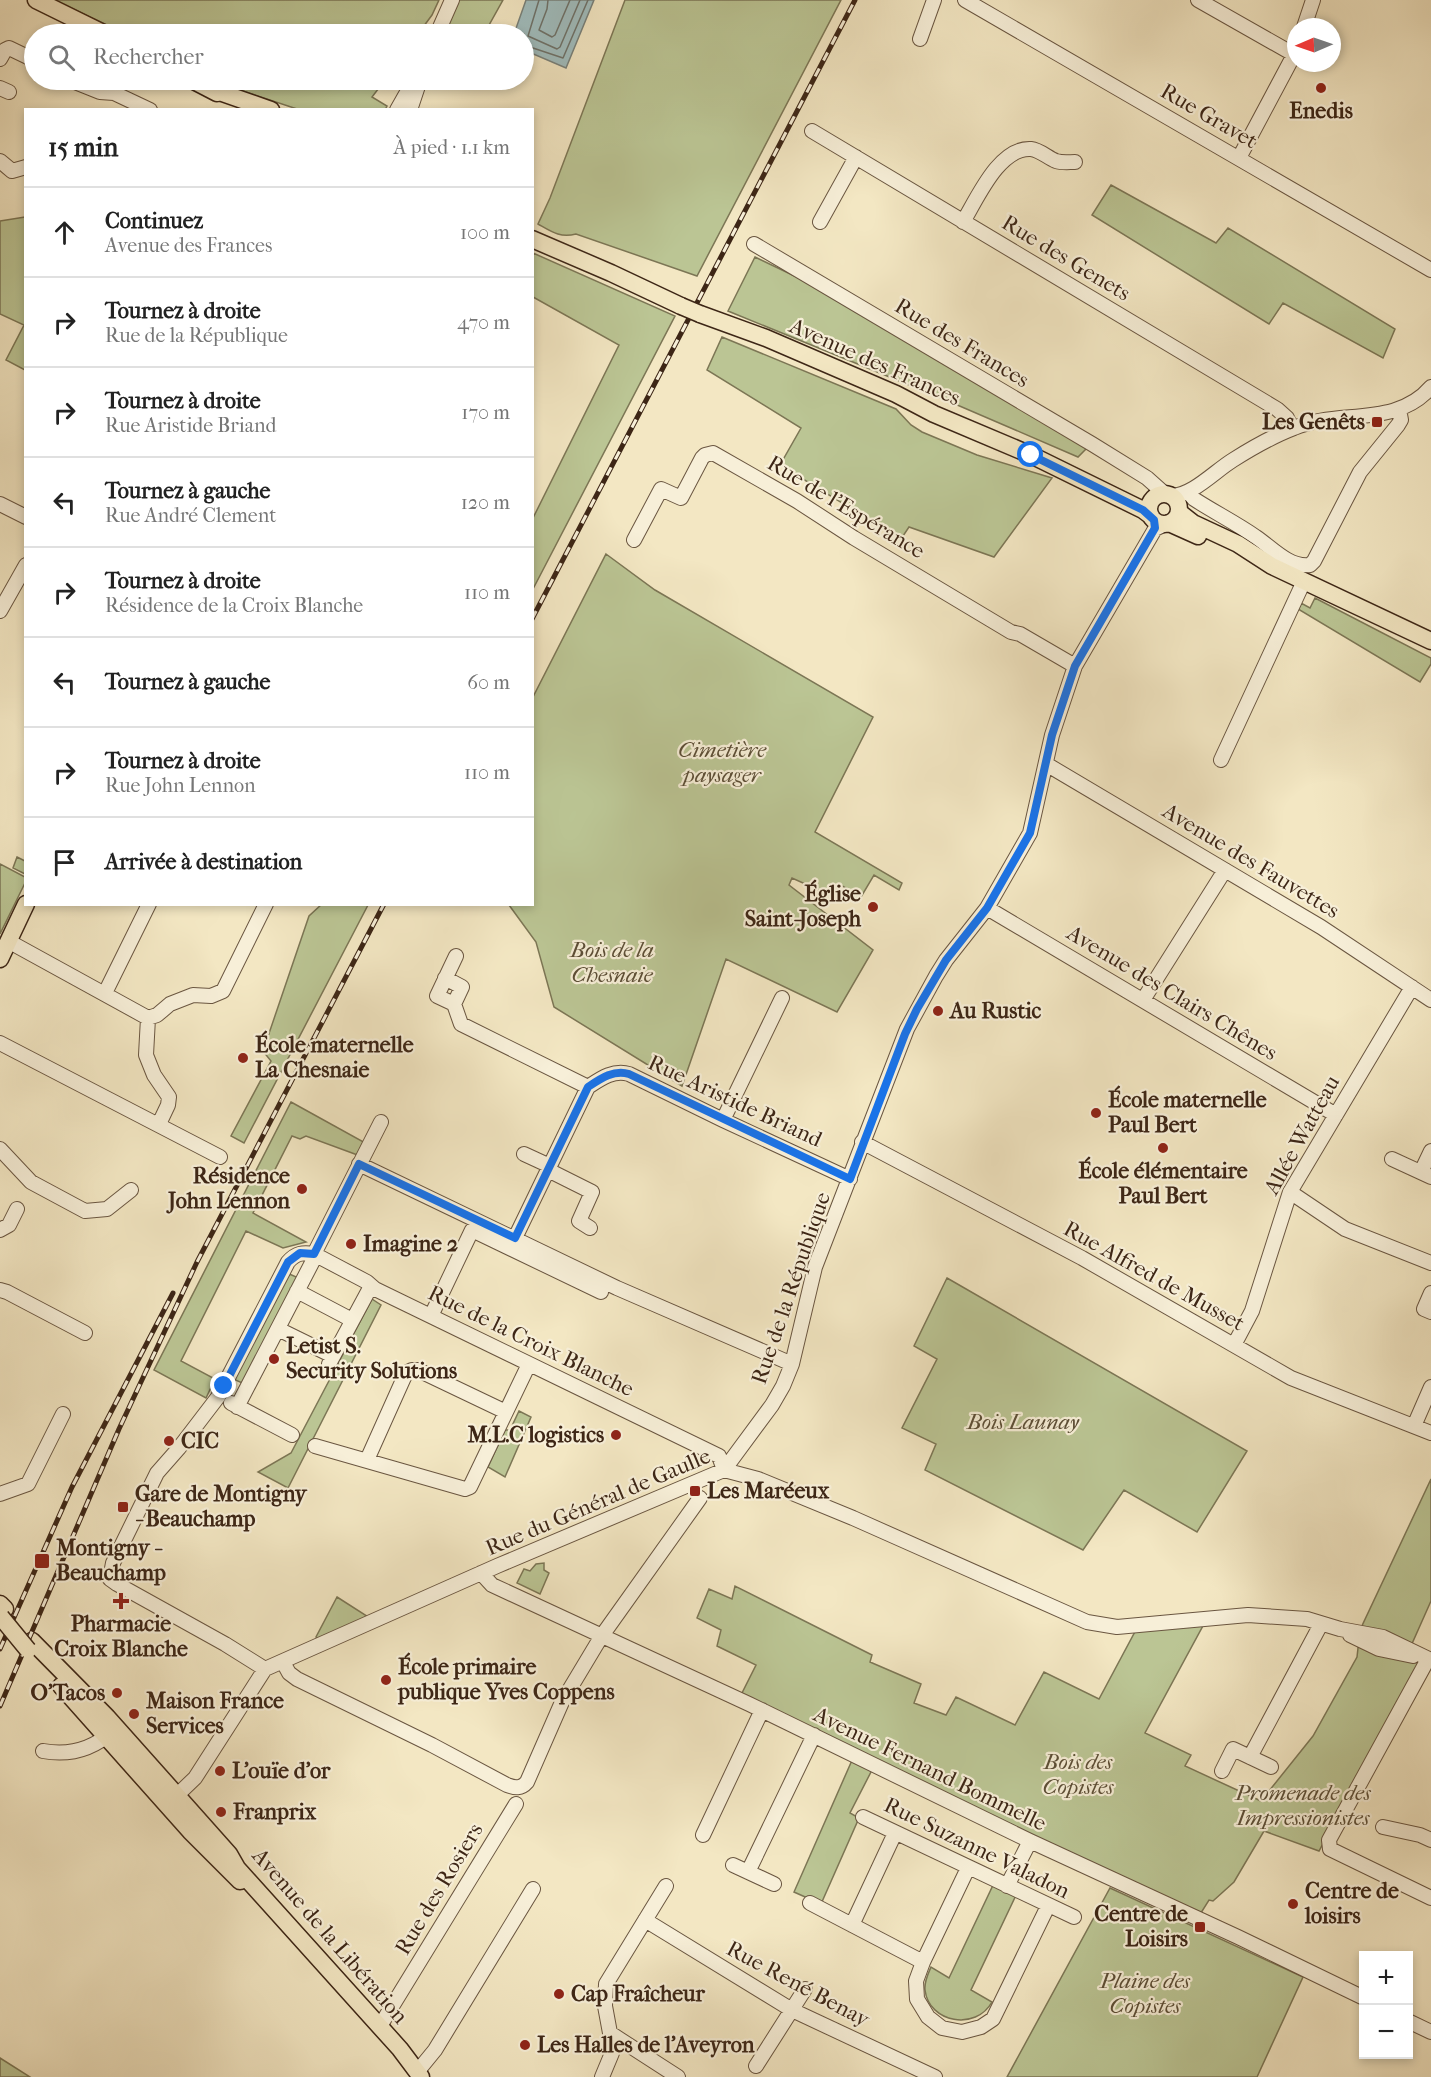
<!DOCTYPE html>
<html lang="fr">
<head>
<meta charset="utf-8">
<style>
	:root { --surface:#fff; --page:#f2f2f2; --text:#222; --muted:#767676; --line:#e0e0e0 }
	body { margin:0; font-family:"IM FELL French Canon",serif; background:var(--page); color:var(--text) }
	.controls { position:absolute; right:18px; bottom:18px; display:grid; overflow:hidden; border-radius:0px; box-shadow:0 3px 9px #0003 }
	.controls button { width:54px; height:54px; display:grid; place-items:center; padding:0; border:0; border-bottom:2px solid var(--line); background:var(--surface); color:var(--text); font:30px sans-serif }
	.compass { position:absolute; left:1287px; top:18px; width:54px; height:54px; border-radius:50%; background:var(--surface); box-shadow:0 3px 9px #0003; rotate:268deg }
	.stop { position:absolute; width:18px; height:18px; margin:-14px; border:4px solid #1a73e8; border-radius:50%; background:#fff }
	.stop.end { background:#1a73e8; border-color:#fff; box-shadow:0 2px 6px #0008 }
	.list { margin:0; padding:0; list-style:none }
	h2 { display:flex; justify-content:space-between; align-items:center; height:78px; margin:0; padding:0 24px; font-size:26px }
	h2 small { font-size:20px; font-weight:400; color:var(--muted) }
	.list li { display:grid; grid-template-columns:39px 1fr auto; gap:18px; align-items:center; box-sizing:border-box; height:90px; padding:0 24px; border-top:2px solid var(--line) }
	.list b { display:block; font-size:22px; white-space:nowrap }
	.list p { margin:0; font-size:20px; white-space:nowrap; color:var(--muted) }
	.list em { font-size:20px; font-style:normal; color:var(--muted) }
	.icon { flex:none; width:33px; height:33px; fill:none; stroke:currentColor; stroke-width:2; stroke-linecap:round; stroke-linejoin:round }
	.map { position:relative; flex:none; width:1431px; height:2077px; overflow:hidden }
	.search { position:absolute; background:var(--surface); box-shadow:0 3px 9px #0003; left:24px; top:24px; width:510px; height:66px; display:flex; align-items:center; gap:15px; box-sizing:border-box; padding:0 21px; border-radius:33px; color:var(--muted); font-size:22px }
	.panel { position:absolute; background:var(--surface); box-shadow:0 3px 9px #0003; left:24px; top:108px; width:510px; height:798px; border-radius:0px }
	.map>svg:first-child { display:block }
</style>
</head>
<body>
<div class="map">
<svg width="1431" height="2077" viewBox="0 0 1431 2077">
	<rect width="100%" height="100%" fill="#f3e7c3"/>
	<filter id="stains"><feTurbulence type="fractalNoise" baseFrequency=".00333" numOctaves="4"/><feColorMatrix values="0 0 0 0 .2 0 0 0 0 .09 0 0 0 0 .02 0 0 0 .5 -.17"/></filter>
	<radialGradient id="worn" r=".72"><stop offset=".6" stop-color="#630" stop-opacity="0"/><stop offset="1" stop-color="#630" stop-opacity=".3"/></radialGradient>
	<path fill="#bbc594" stroke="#7c7655" stroke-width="1.5" d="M54 0H439L432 15 418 34H126Z
		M459 0H503L484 34H444Z
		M625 0H841L697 276 576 234C560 238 552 232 538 224L550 198Z
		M219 80H385L372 97 387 106 385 110 297 109 240 90Z
		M1111 185 1216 243 1228 228 1395 329 1383 358 1283 303 1269 324 1092 215Z
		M25 217H26L25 370 6 360 24 325 0 314V221Z
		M533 253 675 316 533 589V518L619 345 533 297Z
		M755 257 809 283 1088 447 1078 457 941 398 728 311Z
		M722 337 896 409 911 425 922 432 977 455 1052 478 994 557 909 527 901 539 780 465 801 428 707 370Z
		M606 554 655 590 873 717 815 832 902 883 899 890 874 875 861 897 839 884 832 896 792 878 789 885 873 950 837 1012 726 959 682 1086 554 1007 536 942 509 905 532 904 533 697Z
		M1315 598 1431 658V664L1420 682 1298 609 1301 603 1310 608Z
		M17 857 25 861V874L13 868Z
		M0 864 25 877 26 881 0 934Z
		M322 904 368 905 244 1143 231 1136 271 1061 263 1051 309 916Z
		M291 1102 369 1145 363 1157 306 1136 300 1139 292 1136 253 1213 306 1242 283 1248 246 1231 181 1361 215 1379 206 1398 154 1370Z
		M287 1273 301 1279 247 1385 233 1379Z
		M947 1278 1247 1451 1197 1532 1124 1490 1083 1550 925 1470 936 1444 902 1428 937 1359 914 1346Z
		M372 1299 381 1305 288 1488 258 1472 291 1453Z
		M519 1411 531 1417 505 1477 488 1467 505 1430H510Z
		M1431 1479V1601L1407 1655 1423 1658 1319 1851 1264 1831 1234 1882 1213 1901 1209 1900 1199 1916 739 1699 756 1665 717 1646 721 1630 697 1618 709 1589 732 1599 735 1586 872 1655 870 1662 921 1684 914 1703 946 1715 956 1697 1015 1725 1044 1672 1099 1699 1137 1628 1205 1622 1145 1733 1191 1755 1185 1766 1261 1801 1313 1736 1357 1657 1360 1630Z
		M544 1563V1570L549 1573 540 1594 517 1583 524 1569 530 1571 536 1564Z
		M337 1597 370 1618 318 1640 316 1637Z
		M853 1758 873 1768 850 1813 859 1818 821 1904 794 1892Z
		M995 1881 1018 1891 971 1990 992 2002C976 2031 929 2023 925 1990 924 1982 928 1974 931 1967L949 1978Z
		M1110 1888 1303 1977 1257 2077H1007Z
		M0 2058 30 2077H0Z"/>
	<path fill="#a0bdbe" stroke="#78817b" stroke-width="1.5" d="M526 0H594L566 68 524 50V34H514Z"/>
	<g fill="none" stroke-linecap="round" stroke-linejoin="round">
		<path stroke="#6e726a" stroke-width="1.5" d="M539 0 528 36 557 49 560 47 580 0
			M548 0 547 9 539 30 552 37 555 35 570 0
			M524 45 563 58 588 0"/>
		<defs>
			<path id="minor" d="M965 0 1431 270
				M1198 0 1295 55
				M1304 27 1313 0
				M437 34 452 0
				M920 39 934 0
				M0 59 5 50 9 48 34 60
				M70 80 100 92 114 93 150 110
				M0 88 9 92
				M397 110 414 80
				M410 110 419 83
				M812 131 1277 409 1287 418 1292 428
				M1239 158 1296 51
				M0 161 12 171 26 167
				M820 222 856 157
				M963 222C977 199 999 147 1031 149 1040 150 1048 158 1056 161 1062 163 1069 162 1075 162
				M754 244 1092 444 1147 478 1166 495
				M1188 492 1194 499C1214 512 1236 523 1256 537 1271 547 1289 568 1310 565L1314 561 1360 472 1398 425 1401 420 1399 409
				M1171 496C1192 496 1215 471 1233 460 1252 448 1273 436 1294 428 1338 409 1396 428 1431 387
				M0 504 26 517
				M634 540 661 489 681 498 702 458 705 455 713 453 797 501 854 538 1011 632 1020 634 1075 666
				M0 611 26 565
				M1221 760 1304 581
				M1046 764 1321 927 1431 1000
				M987 908 1336 1115
				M8 941 148 1018
				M445 978 462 987 454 1004
				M105 993 149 904
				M1143 1000 1225 870
				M454 1004 461 1024 588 1087
				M454 1004 437 996 456 956
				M0 1043 220 1157
				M723 1120 782 998
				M159 1124 168 1105 169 1097 154 1075 146 1055 148 1018 157 1015 170 1004 193 995 211 996 223 991 266 904
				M862 1142 1082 1258 1291 1378 1431 1433
				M0 1149 31 1182 85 1211 107 1209 131 1190
				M524 1154 550 1166
				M1392 1159 1431 1177
				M359 1164 617 1288 792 1364
				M548 1170 592 1192 579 1221 590 1228
				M1421 1172 1431 1151
				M1290 1192 1345 1229 1431 1263
				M0 1230 9 1225 17 1209
				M515 1238 588 1087C600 1079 614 1069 629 1074L723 1120 850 1179
				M314 1254 381 1122
				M0 1290 7 1292 85 1333
				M297 1291 352 1320
				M1431 1293 1424 1309 1431 1312
				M431 1316 472 1230 601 1292
				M278 1329 333 1356
				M1234 1345 1252 1311 1290 1192 1412 987
				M329 1364 371 1286
				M231 1403 292 1435
				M237 1407 316 1255
				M1414 1426 1431 1387
				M315 1446 465 1489 470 1487 529 1364
				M367 1460 406 1373 412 1370H418L506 1412
				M724 1470 772 1405 783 1386 792 1364 815 1267 907 1029 936 976 946 960 987 908 1030 833 1052 735 1075 666 1155 529 1165 524
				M0 1494 28 1484 63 1414
				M481 1573 492 1585 749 1704 1030 1841 1238 1937 1364 1998
				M1350 1635 1379 1649 1413 1656
				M1428 1659 1329 1840 1330 1849 1431 1898
				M283 1662 289 1673 297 1679 432 1745 507 1785C515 1788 521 1789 527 1782L562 1702 601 1637 700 1498
				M265 1669 225 1644 117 1584 110 1579 113 1563 157 1473 179 1448 218 1397 288 1262C296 1253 303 1252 314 1254L367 1282 375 1289 719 1456 724 1470
				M43 1751C70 1756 93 1749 113 1731
				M1250 1757 1321 1624
				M1222 1771 1233 1749 1271 1767
				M171 1801 195 1778 265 1669 497 1566 724 1470 758 1479 853 1518 1087 1622 1117 1627 1248 1615 1307 1619 1340 1629 1383 1637 1431 1660
				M863 1817 1074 1917
				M1383 1827 1420 1835 1431 1840
				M703 1835 762 1710
				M733 1865 774 1884
				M968 1868 923 1962 916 1981 917 1999 928 2017 942 2028 962 2032 981 2027 993 2019 1048 1906
				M748 1872 814 1735
				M666 1886 606 1984 605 2006 610 2033 678 2077
				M1007 1886 1030 1841
				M810 1903 923 1962
				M645 1920 792 2010 935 2077
				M852 1925 895 1833
				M1408 2021 1431 2032
				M380 2026 516 1804
				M756 2066 805 1989
				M417 2072 435 2050 533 1889
				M602 2077 612 2053 610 2033"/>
			<path id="major" d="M36 0 105 34
				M192 80 217 93
				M208 88 271 110
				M532 239 611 273 681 306
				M700 314 766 338 896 394 934 414 1031 455 1143 510 1151 516
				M1149 509a15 15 0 1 1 30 0a15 15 0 1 1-30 0Z
				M1179 512 1193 523 1238 544 1272 566 1431 641
				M1169 523 1198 536
				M0 959 26 904
				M0 1604 5 1609
				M32 1641 107 1717 229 1854 237 1868 400 2049 421 2077
				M61 1686 190 1831 240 1881"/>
		</defs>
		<use href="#minor" stroke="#6a5641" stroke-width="16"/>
		<use href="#major" stroke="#3d2616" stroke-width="19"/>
		<use href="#minor" stroke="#f7efd8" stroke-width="14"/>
		<use href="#major" stroke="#f3e7c3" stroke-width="16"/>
		<defs>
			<path id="rail" d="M532 619 855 0
				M0 1649 72 1487 173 1293
				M0 1706 119 1429 197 1262 384 904"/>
		</defs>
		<use href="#rail" stroke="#3d2616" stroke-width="5"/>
		<use href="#rail" stroke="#f7efd8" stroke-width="3" stroke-dasharray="9" stroke-linecap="butt"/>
		<defs>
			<path id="major-bridge" d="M681 306 700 314
				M1 1617 28 1650"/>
		</defs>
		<use href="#major-bridge" stroke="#3d2616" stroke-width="19" stroke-linecap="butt"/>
		<use href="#major-bridge" stroke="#f3e7c3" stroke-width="16"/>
	</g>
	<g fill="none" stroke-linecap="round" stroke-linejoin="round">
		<path stroke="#1a73e8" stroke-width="8" d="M224 1386 288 1262 300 1253 314 1254 359 1164 515 1238 588 1087C600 1079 614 1069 629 1074L850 1179 905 1034 917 1009 946 960 987 908 1030 833 1052 735 1075 666 1155 528 1154 520 1143 510 1031 455"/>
	</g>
	<g fill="#8f2418" stroke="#f7efd8" stroke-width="2">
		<circle cx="1321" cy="88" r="6"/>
		<rect x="1371" y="416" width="12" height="12" rx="3"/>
		<circle cx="873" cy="907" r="6"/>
		<circle cx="938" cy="1011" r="6"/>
		<circle cx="243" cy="1058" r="6"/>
		<circle cx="1096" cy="1113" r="6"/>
		<circle cx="1163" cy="1148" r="6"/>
		<circle cx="302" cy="1189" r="6"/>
		<circle cx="351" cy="1244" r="6"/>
		<circle cx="274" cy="1359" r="6"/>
		<circle cx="616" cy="1435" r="6"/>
		<circle cx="169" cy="1441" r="6"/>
		<rect x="689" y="1485" width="12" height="12" rx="3"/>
		<rect x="117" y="1501" width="12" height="12" rx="3"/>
		<rect x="34" y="1553" width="16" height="16" rx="3"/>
		<path d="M118 1592h6v6h6v6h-6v6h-6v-6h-6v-6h6z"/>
		<circle cx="386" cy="1680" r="6"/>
		<circle cx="117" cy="1693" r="6"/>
		<circle cx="134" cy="1714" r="6"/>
		<circle cx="220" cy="1771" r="6"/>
		<circle cx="221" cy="1812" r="6"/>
		<circle cx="1293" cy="1904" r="6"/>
		<rect x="1194" y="1921" width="12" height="12" rx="3"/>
		<circle cx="559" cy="1994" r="6"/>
		<circle cx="525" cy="2045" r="6"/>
	</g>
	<g text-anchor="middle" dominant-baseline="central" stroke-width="4.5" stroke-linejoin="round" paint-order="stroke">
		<g font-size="22" font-weight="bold" fill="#3d2616" stroke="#f7efd8" text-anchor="start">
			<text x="1321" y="111" text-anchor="middle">Enedis</text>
			<text x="1365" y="422" text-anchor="end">Les Genêts</text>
			<text x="861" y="894" text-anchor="end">Église<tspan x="861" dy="25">Saint-Joseph</tspan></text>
			<text x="950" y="1011">Au Rustic</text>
			<text x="255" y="1045">École maternelle<tspan x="255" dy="25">La Chesnaie</tspan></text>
			<text x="1108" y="1100">École maternelle<tspan x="1108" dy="25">Paul Bert</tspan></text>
			<text x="1163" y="1171" text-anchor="middle">École élémentaire<tspan x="1163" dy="25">Paul Bert</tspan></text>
			<text x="290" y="1176" text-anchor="end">Résidence<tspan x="290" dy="25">John Lennon</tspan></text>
			<text x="363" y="1244">Imagine 2</text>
			<text x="286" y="1346">Letist S.<tspan x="286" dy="25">Security Solutions</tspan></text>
			<text x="604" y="1435" text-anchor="end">M.L.C logistics</text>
			<text x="181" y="1441">CIC</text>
			<text x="707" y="1491">Les Maréeux</text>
			<text x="135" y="1494">Gare de Montigny<tspan x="135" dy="25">- Beauchamp</tspan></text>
			<text x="56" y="1548">Montigny -<tspan x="56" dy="25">Beauchamp</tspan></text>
			<text x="121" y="1624" text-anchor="middle">Pharmacie<tspan x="121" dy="25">Croix Blanche</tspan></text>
			<text x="398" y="1667">École primaire<tspan x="398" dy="25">publique Yves Coppens</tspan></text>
			<text x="105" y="1693" text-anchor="end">O'Tacos</text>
			<text x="146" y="1701">Maison France<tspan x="146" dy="25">Services</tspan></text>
			<text x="232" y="1771">L'ouïe d'or</text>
			<text x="233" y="1812">Franprix</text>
			<text x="1305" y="1891">Centre de<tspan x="1305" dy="25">loisirs</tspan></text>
			<text x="1188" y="1914" text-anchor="end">Centre de<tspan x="1188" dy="25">Loisirs</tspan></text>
			<text x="571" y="1994">Cap Fraîcheur</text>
			<text x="537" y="2045">Les Halles de l'Aveyron</text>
		</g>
		<g font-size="22" fill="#3d2616" stroke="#f7efd8">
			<text transform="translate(1209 116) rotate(30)">Rue Gravet</text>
			<text transform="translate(1066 258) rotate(31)">Rue des Genets</text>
			<text transform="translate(962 343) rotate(31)">Rue des Frances</text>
			<text transform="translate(875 362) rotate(24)">Avenue des Frances</text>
			<text transform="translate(846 507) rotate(31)">Rue de l'Espérance</text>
			<text transform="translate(1251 861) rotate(31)">Avenue des Fauvettes</text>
			<text transform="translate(1172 993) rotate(31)">Avenue des Clairs Chênes</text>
			<text transform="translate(735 1101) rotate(25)">Rue Aristide Briand</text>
			<text transform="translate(1302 1135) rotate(-61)">Allée Watteau</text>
			<text transform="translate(1154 1276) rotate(29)">Rue Alfred de Musset</text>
			<text transform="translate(791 1288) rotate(-71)">Rue de la République</text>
			<text transform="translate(531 1341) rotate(26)">Rue de la Croix Blanche</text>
			<text transform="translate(598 1502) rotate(-23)">Rue du Général de Gaulle</text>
			<text transform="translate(930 1769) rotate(26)">Avenue Fernand Bommelle</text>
			<text transform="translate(977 1848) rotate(26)">Rue Suzanne Valadon</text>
			<text transform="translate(439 1889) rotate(-59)">Rue des Rosiers</text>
			<text transform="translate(330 1936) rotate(49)">Avenue de la Libération</text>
			<text transform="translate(798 1984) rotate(28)">Rue René Benay</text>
		</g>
		<g font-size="22" font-style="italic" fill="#5c4e36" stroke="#f7efd8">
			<text x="722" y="750">Cimetière<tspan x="722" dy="25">paysager</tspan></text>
			<text x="612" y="950">Bois de la<tspan x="612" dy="25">Chesnaie</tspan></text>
			<text x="1023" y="1422">Bois Launay</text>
			<text x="1078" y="1762">Bois des<tspan x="1078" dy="25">Copistes</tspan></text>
			<text x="1303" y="1793">Promenade des<tspan x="1303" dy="25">Impressionistes</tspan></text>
			<text x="1145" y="1981">Plaine des<tspan x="1145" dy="25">Copistes</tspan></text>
		</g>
	</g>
	<rect width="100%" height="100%" filter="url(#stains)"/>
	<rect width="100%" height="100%" fill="url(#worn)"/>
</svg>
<div class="controls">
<button>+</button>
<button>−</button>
</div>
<svg class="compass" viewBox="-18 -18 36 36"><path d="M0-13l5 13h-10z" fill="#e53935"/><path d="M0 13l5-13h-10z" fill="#767676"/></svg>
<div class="stop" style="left:1031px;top:455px"></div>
<div class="stop end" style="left:224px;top:1386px"></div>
<div class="search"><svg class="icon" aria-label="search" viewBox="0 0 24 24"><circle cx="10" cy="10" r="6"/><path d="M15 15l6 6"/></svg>Rechercher</div>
<section class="panel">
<h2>15 min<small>À pied · 1.1 km</small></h2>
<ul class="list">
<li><svg class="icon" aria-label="ahead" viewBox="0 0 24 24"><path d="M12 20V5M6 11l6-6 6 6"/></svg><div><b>Continuez</b><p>Avenue des Frances</p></div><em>100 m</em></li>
<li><svg class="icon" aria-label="right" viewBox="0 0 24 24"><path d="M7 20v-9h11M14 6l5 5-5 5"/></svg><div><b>Tournez à droite</b><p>Rue de la République</p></div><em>470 m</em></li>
<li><svg class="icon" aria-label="right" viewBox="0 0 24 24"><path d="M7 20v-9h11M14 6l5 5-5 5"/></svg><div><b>Tournez à droite</b><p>Rue Aristide Briand</p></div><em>170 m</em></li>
<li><svg class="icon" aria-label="left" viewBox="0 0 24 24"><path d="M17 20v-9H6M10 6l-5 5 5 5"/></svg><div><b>Tournez à gauche</b><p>Rue André Clement</p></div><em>120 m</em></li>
<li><svg class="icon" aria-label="right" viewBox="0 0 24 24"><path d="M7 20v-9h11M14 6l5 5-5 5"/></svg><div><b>Tournez à droite</b><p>Résidence de la Croix Blanche</p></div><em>110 m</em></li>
<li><svg class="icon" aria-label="left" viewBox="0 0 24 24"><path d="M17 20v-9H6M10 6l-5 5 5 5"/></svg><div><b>Tournez à gauche</b></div><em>60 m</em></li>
<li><svg class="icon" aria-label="right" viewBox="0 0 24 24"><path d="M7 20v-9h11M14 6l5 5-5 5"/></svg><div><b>Tournez à droite</b><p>Rue John Lennon</p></div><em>110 m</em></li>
<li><svg class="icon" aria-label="arrive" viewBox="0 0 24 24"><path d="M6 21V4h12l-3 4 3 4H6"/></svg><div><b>Arrivée à destination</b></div></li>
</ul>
</section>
</div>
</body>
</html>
